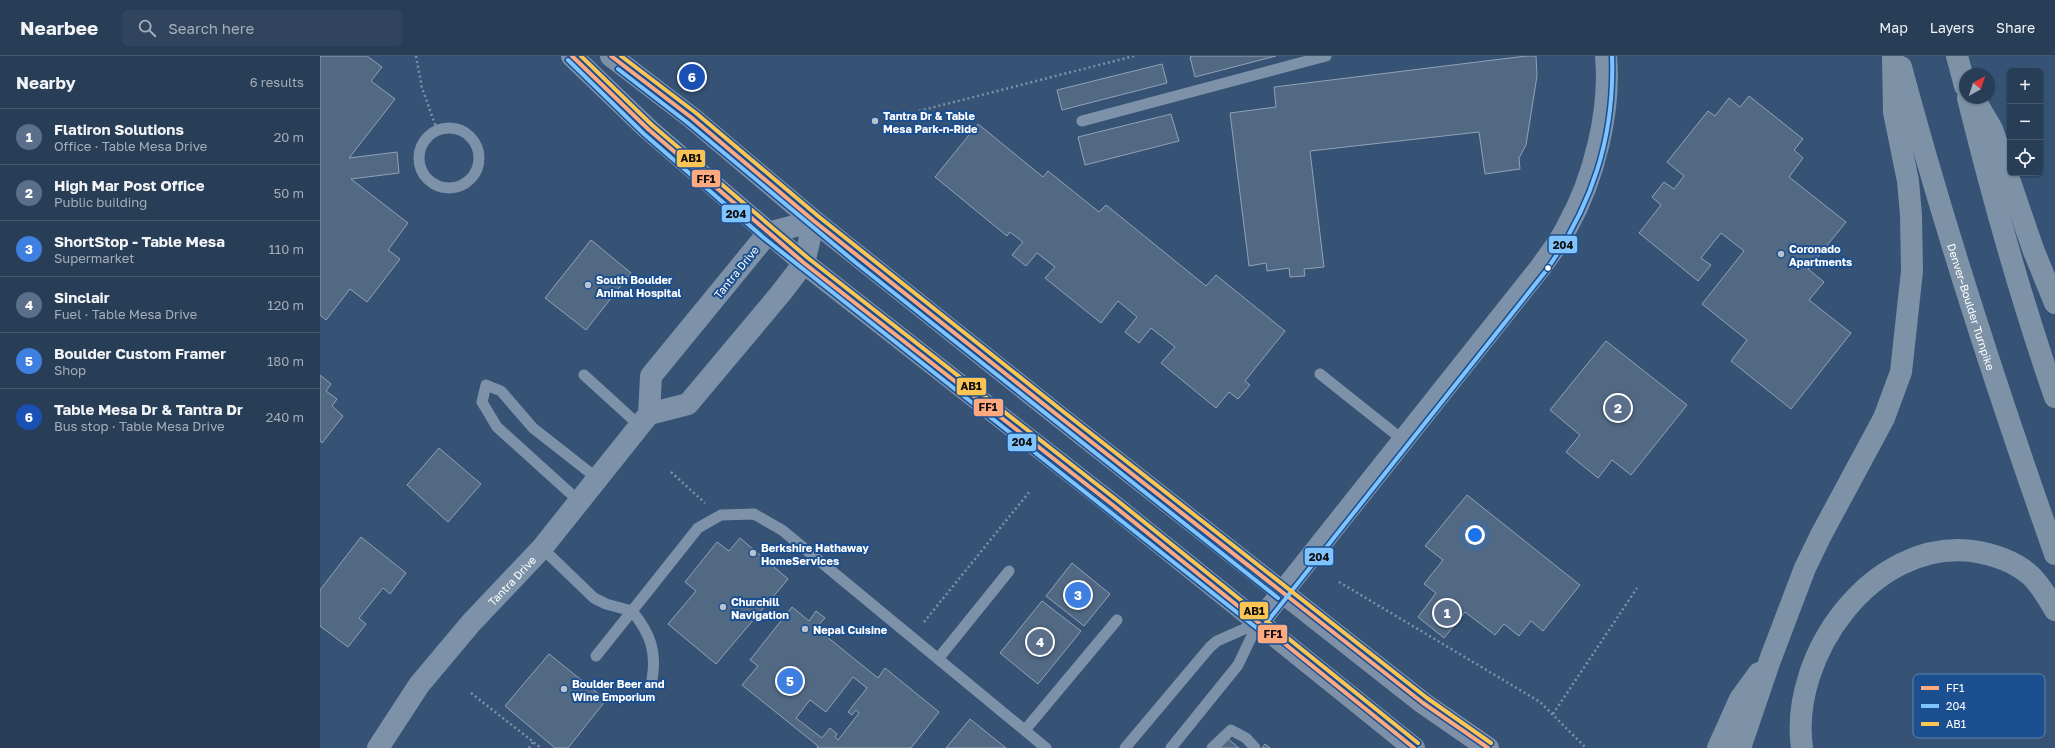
<!DOCTYPE html>
<html lang="en">
<head>
<meta charset="utf-8">
<style>
	:root { --surface:#283e57; --page:#30455d; --text:#f1f3f6; --muted:#a5aeba; --line:#44576d; --accent:#e797bd }
	body { margin:0; font-family:"Golos Text",sans-serif; background:var(--page); color:var(--text) }
	.controls { position:absolute; right:12px; top:12px; display:grid; overflow:hidden; border-radius:6px; box-shadow:0 1px 3px #0004 }
	.controls button { width:36px; height:36px; display:grid; place-items:center; padding:0; border:0; border-bottom:1px solid var(--line); background:var(--surface); color:var(--text); font:20px sans-serif }
	.compass { position:absolute; left:1639px; top:12px; width:36px; height:36px; border-radius:50%; background:var(--surface); box-shadow:0 1px 3px #0004; rotate:39deg }
	.you { position:absolute; left:1155px; top:479px; width:14px; height:14px; margin:-10px; border:3px solid #fff; border-radius:50%; background:#1a73e8; box-shadow:0 0 0 6px #1a73e833 }
	.badge { display:grid; place-items:center; width:26px; height:26px; border-radius:50%; background:var(--accent); color:#fff; font-size:13px; font-weight:700 }
	.pin { position:absolute; translate:-50% -50%; border:2px solid #fff; box-shadow:0 1px 4px #0006 }
	.list { margin:0; padding:0; list-style:none }
	h2 { display:flex; justify-content:space-between; align-items:center; height:52px; margin:0; padding:0 16px; font-size:17px }
	h2 small { font-size:13px; font-weight:400; color:var(--muted) }
	.list li { display:grid; grid-template-columns:26px 1fr auto; gap:12px; align-items:center; box-sizing:border-box; height:56px; padding:0 16px; border-top:1px solid var(--line) }
	.list b { display:block; font-size:15px; white-space:nowrap }
	.list p { margin:0; font-size:13px; white-space:nowrap; color:var(--muted) }
	.list em { font-size:13px; font-style:normal; color:var(--muted) }
	.icon { flex:none; width:22px; height:22px; fill:none; stroke:currentColor; stroke-width:2; stroke-linecap:round; stroke-linejoin:round }
	.map { position:relative; flex:none; width:1735px; height:692px; overflow:hidden }
	header { display:flex; align-items:center; gap:24px; box-sizing:border-box; height:56px; padding:0 20px; background:var(--surface); border-bottom:1px solid var(--line) }
	header strong { font-size:19px }
	nav { display:flex; gap:22px; margin-inline-start:auto; font-size:14px }
	.search { width:280px; height:36px; background:var(--page); display:flex; align-items:center; gap:10px; box-sizing:border-box; padding:0 14px; border-radius:6px; color:var(--muted); font-size:15px }
	main { display:flex }
	aside { flex:1; background:var(--surface) }
	.map>svg:first-child { display:block }
</style>
</head>
<body>
<header>
<strong>Nearbee</strong>
<div class="search"><svg class="icon" aria-label="search" viewBox="0 0 24 24"><circle cx="10" cy="10" r="6"/><path d="M15 15l6 6"/></svg>Search here</div>
<nav><a>Map</a><a>Layers</a><a>Share</a></nav>
</header>
<main>
<aside>
<h2>Nearby<small>6 results</small></h2>
<ul class="list">
<li><span class="badge" style="background:#5c6f8a">1</span><div><b>Flatiron Solutions</b><p>Office · Table Mesa Drive</p></div><em>20 m</em></li>
<li><span class="badge" style="background:#5c6f8a">2</span><div><b>High Mar Post Office</b><p>Public building</p></div><em>50 m</em></li>
<li><span class="badge" style="background:#3f7fe0">3</span><div><b>ShortStop - Table Mesa</b><p>Supermarket</p></div><em>110 m</em></li>
<li><span class="badge" style="background:#5c6f8a">4</span><div><b>Sinclair</b><p>Fuel · Table Mesa Drive</p></div><em>120 m</em></li>
<li><span class="badge" style="background:#3f7fe0">5</span><div><b>Boulder Custom Framer</b><p>Shop</p></div><em>180 m</em></li>
<li><span class="badge" style="background:#1a4fb4">6</span><div><b>Table Mesa Dr &amp; Tantra Dr</b><p>Bus stop · Table Mesa Drive</p></div><em>240 m</em></li>
</ul>
</aside>
<div class="map">
<svg width="1735" height="692" viewBox="0 0 1735 692">
	<rect width="100%" height="100%" fill="#365274"/>
	<path fill="#526984" stroke="#92a2b6" fill-rule="evenodd" d="M0 0H47L62 11 51 25 75 43 29 102 77 96 79 117 31 123 88 167 68 194 80 203 47 246 30 233 6 264 0 259Z
		M873 0H956L875 21 870 1Z
		M1206 0H1216L1217 20 1206 89 1199 102 1200 113 1165 118 1159 76 990 95 1004 211 984 213 985 220 970 221 969 212 947 215 946 207 929 210 910 57 956 51 954 31Z
		M842 8 847 27 742 54 737 34Z
		M1429 40 1483 83 1474 94 1483 102 1469 121 1526 166 1488 213 1504 226 1489 244 1531 277 1471 353 1411 305 1427 284 1382 248 1424 195 1401 177 1381 202 1391 209 1378 225 1319 177 1341 149 1332 141 1344 126 1354 133 1364 120 1347 106 1388 55 1395 60 1409 42 1420 51Z
		M851 58 859 85 765 109 758 81Z
		M658 68 723 121 728 115 779 156 786 149 886 230 896 219 965 275 925 325 930 329 918 343 909 336 896 352 841 307 855 291 831 272 819 287 805 276 817 261 798 245 781 267 725 222 735 211 717 197 706 210 692 199 703 186 690 176 687 180 615 121Z
		M271 184 311 217 266 274 225 242Z
		M1286 285 1367 349 1311 419 1292 404 1278 422 1246 396 1260 379 1230 354Z
		M0 319 11 328 6 335 17 343 12 350 23 360 2 387 0 385Z
		M119 392 161 428 128 466 87 429Z
		M1147 439 1260 529 1223 575 1211 565 1199 580 1184 568 1175 579 1145 556 1124 582 1098 561 1116 537 1104 528 1123 504 1105 490Z
		M41 481 86 517 70 538 63 532 39 562 46 568 28 591 0 570V534Z
		M420 482 468 523 396 608 348 568 376 535 365 526 397 486 409 495Z
		M752 507 790 538 764 570 726 540Z
		M722 545 761 575 718 628 680 597Z
		M472 551 489 565 496 555 505 562 496 572 558 622 565 612 619 656 591 692H497L498 690 422 629 438 610 430 604ZM533 621 547 632 528 656 532 659 536 654 539 657 518 684 515 681 517 678 510 672 502 682 476 662 490 644 506 656Z
		M229 598 286 644 248 692H235L185 650Z
		M650 663 686 692H626Z
		M908 683 919 692H900Z
		M945 688 950 692H942Z"/>
	<g fill="none" stroke-linecap="round" stroke-linejoin="round">
		<path stroke="#7d92a8" stroke-width="2.5" stroke-dasharray="2 3" stroke-linecap="butt" d="M96 0 102 32 117 74
			M599 55 814 0
			M351 416 385 447
			M1019 526 1220 646 1266 692
			M604 566 710 435
			M151 637 221 692
			M1233 658 1317 532
			M209 692 213 686"/>
		<path stroke="#7d92a8" stroke-width="11" d="M762 65 1006 0
			M99 102a30 30 0 1 1 60 0a30 30 0 1 1-60 0Z
			M1000 318 1083 384
			M264 319 320 370
			M260 446 177 371 162 346 166 329 181 335 213 372 278 423
			M222 492 274 542 286 548 312 555 378 472 401 459 434 458 462 474 726 692
			M276 600 312 555C330 577 337 595 332 624
			M618 603 689 515
			M705 674 797 564
			M805 692 890 591 897 585 938 567
			M851 692 918 609 938 567
			M892 692 911 674 926 682 935 692"/>
		<path stroke="#7d92a8" stroke-width="22" id="s1" d="M58 692 99 629 151 567 222 492 329 358 368 348 461 237 484 207 494 165 448 177 331 320 329 358"/>
		<path stroke="#7d92a8" stroke-width="22" d="M938 567 1220 212C1229 199 1240 186 1247 171 1274 123 1291 55 1286 0"/>
		<path stroke="#7e90a7" stroke-width="22" d="M252 0 328 73 484 207 794 450 1094 692
			M291 0 372 62 494 165 741 362 1103 647 1168 692"/>
		<g stroke="#7e92a7" stroke-width="22">
			<path d="M1637 0 1645 30"/>
			<path id="s2" d="M1581 11C1625 175 1678 337 1735 498"/>
			<path d="M1648 42C1673 143 1701 243 1735 341"/>
			<path d="M1655 44 1672 73 1713 193 1735 247"/>
			<path d="M1398 692 1420 643 1439 617"/>
			<path d="M1420 692 1450 604 1485 512 1501 479 1564 362 1581 316 1592 215 1591 159 1588 125 1574 56 1573 0"/>
			<path d="M1482 692C1469 600 1552 483 1652 495 1672 498 1694 505 1710 519 1720 528 1728 542 1735 554"/>
		</g>
		<defs>
			<path id="bus-1" d="M252 0 328 73 484 207 794 450 1094 692
				M291 0 372 62 494 165 741 362 1103 647 1168 692"/>
			<path id="bus-2" d="M248 4 324 78 444 182 938 573 943 571 1225 216C1272 150 1295 81 1292 0
				M298 13 368 67 535 206 958 542"/>
			<path id="bus-3" d="M261 0 332 69 488 202 798 445 1098 687
				M301 0 376 57 498 160 745 357 1107 642 1171 687"/>
		</defs>
		<use href="#bus-1" stroke="#1b4f8f" stroke-width="7"/>
		<use href="#bus-2" stroke="#1b4f8f" stroke-width="7"/>
		<use href="#bus-3" stroke="#1b4f8f" stroke-width="7"/>
		<use href="#bus-1" stroke="#ffa980" stroke-width="4"/>
		<use href="#bus-2" stroke="#80c4ff" stroke-width="4"/>
		<use href="#bus-3" stroke="#fcc553" stroke-width="4"/>
	</g>
	<g fill="#b9c2ce" stroke="#1b4f8f" stroke-width="1.5">
		<circle cx="555" cy="65" r="4"/>
		<circle cx="1461" cy="198" r="4"/>
		<circle cx="268" cy="229" r="4"/>
		<circle cx="433" cy="497" r="4"/>
		<circle cx="403" cy="551" r="4"/>
		<circle cx="485" cy="573" r="4"/>
		<circle cx="244" cy="633" r="4"/>
	</g>
	<circle fill="#fff" stroke="#1b4f8f" stroke-width="1.5" cx="1228" cy="212" r="3.5"/>
	<g text-anchor="middle" dominant-baseline="central" stroke-width="4" stroke-linejoin="round" paint-order="stroke">
		<g font-size="11" font-weight="bold" fill="#fff" stroke="#1b4f8f" text-anchor="start">
			<text x="563" y="59">Tantra Dr &amp; Table<tspan x="563" dy="13">Mesa Park-n-Ride</tspan></text>
			<text x="1469" y="192">Coronado<tspan x="1469" dy="13">Apartments</tspan></text>
			<text x="276" y="223">South Boulder<tspan x="276" dy="13">Animal Hospital</tspan></text>
			<text x="441" y="491">Berkshire Hathaway<tspan x="441" dy="13">HomeServices</tspan></text>
			<text x="411" y="545">Churchill<tspan x="411" dy="13">Navigation</tspan></text>
			<text x="493" y="573">Nepal Cuisine</text>
			<text x="252" y="627">Boulder Beer and<tspan x="252" dy="13">Wine Emporium</tspan></text>
		</g>
		<g font-size="11" fill="#fff" stroke="#1b4f8f">
			<text transform="translate(416 216) rotate(-51)">Tantra Drive</text>
			<text stroke="none"><textPath href="#s2" startOffset="250">Denver–Boulder Turnpike</textPath></text>
			<text stroke="none"><textPath href="#s1" startOffset="215">Tantra Drive</textPath></text>
		</g>
	</g>
	<rect x="1593" y="618" width="132" height="64" rx="6" fill="#1b4f8f" stroke="#5f84b1" stroke-width="1"/>
	<rect x="1601" y="630" width="18" height="4" fill="#ffa980"/>
	<rect x="1601" y="648" width="18" height="4" fill="#80c4ff"/>
	<rect x="1601" y="666" width="18" height="4" fill="#fcc553"/>
	<g font-size="11" fill="#fff">
		<text x="1626" y="636">FF1</text>
		<text x="1626" y="654">204</text>
		<text x="1626" y="672">AB1</text>
	</g>
	<g stroke="#1b4f8f" stroke-width="1.5">
		<rect x="356" y="93" width="30" height="19" rx="4" fill="#fcc553"/>
		<rect x="371" y="113" width="30" height="19" rx="4" fill="#ffa980"/>
		<rect x="401" y="148" width="30" height="19" rx="4" fill="#80c4ff"/>
		<rect x="1228" y="179" width="30" height="19" rx="4" fill="#80c4ff"/>
		<rect x="636" y="321" width="31" height="19" rx="4" fill="#fcc553"/>
		<rect x="653" y="342" width="31" height="19" rx="4" fill="#ffa980"/>
		<rect x="687" y="377" width="30" height="19" rx="4" fill="#80c4ff"/>
		<rect x="984" y="491" width="30" height="19" rx="4" fill="#80c4ff"/>
		<rect x="919" y="545" width="30" height="19" rx="4" fill="#fcc553"/>
		<rect x="937" y="568" width="31" height="20" rx="4" fill="#ffa980"/>
	</g>
	<g font-size="11" text-anchor="middle" font-weight="bold" fill="#111">
		<text x="371" y="106">AB1</text>
		<text x="386" y="127">FF1</text>
		<text x="416" y="162">204</text>
		<text x="1243" y="193">204</text>
		<text x="651" y="334">AB1</text>
		<text x="668" y="355">FF1</text>
		<text x="702" y="390">204</text>
		<text x="999" y="505">204</text>
		<text x="934" y="559">AB1</text>
		<text x="953" y="582">FF1</text>
	</g>
</svg>
<div class="controls">
<button>+</button>
<button>−</button>
<button><svg class="icon" aria-label="locate" viewBox="0 0 24 24"><circle cx="12" cy="12" r="6"/><path d="M12 2v4M12 18v4M2 12h4M18 12h4"/></svg></button>
</div>
<svg class="compass" viewBox="-18 -18 36 36"><path d="M0-13l5 13h-10z" fill="#e53935"/><path d="M0 13l5-13h-10z" fill="#a5aeba"/></svg>
<div class="you"></div>
<div class="pin badge" style="left:1127px;top:557px;background:#5c6f8a">1</div>
<div class="pin badge" style="left:1298px;top:352px;background:#5c6f8a">2</div>
<div class="pin badge" style="left:758px;top:539px;background:#3f7fe0">3</div>
<div class="pin badge" style="left:720px;top:586px;background:#5c6f8a">4</div>
<div class="pin badge" style="left:470px;top:625px;background:#3f7fe0">5</div>
<div class="pin badge" style="left:372px;top:21px;background:#1a4fb4">6</div>
</div>
</main>
</body>
</html>
